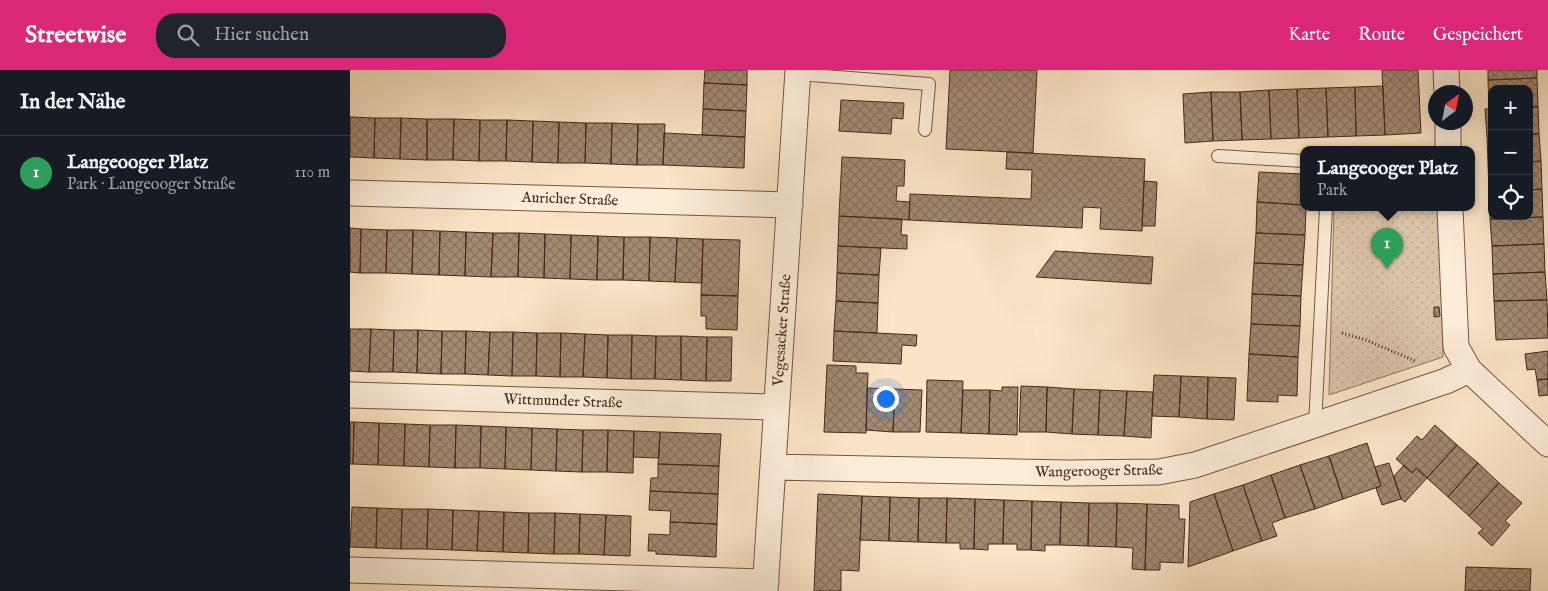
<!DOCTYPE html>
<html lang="de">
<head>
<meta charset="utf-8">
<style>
	:root { --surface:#171b24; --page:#20242c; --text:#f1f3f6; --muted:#9ea1a6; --line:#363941; --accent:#db2777 }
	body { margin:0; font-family:"IM FELL English",serif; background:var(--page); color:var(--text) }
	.controls { position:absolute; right:15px; top:15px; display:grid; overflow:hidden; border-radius:10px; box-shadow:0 5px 20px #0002 }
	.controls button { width:45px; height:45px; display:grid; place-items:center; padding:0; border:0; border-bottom:1px solid var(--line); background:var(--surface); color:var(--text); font:25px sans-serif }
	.compass { position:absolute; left:1078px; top:15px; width:45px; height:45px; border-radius:50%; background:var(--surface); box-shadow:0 5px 20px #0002; rotate:32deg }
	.you { position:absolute; left:535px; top:328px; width:18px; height:18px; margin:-12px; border:4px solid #fff; border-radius:50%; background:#1a73e8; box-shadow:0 0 0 8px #1a73e833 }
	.badge { display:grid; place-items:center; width:32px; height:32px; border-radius:50%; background:var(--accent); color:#fff; font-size:16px; font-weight:700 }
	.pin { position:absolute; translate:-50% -41px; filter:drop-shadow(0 1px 2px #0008) }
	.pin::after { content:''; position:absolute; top:26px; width:18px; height:15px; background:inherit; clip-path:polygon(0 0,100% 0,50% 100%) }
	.popup { position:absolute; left:950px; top:76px; width:175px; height:65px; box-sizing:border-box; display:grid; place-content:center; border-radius:10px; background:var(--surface); filter:drop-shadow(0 1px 4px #0005); font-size:16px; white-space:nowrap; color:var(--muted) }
	.popup b { font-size:19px; color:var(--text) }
	.popup::after { content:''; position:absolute; left:50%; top:100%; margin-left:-10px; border:10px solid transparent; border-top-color:var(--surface) }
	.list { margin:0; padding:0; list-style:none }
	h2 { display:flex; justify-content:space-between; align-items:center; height:65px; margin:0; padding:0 20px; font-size:21px }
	h2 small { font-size:16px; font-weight:400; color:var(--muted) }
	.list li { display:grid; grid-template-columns:32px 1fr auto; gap:15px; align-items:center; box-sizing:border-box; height:75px; padding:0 20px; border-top:1px solid var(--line) }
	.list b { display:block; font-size:19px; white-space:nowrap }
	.list p { margin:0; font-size:16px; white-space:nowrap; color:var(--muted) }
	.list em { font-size:16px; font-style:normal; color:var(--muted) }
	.icon { flex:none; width:28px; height:28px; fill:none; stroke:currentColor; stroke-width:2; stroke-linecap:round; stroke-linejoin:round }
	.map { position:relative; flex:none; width:1198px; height:521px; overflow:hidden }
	header { display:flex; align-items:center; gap:30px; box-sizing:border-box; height:70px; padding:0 25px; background:var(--accent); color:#fff }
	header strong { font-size:24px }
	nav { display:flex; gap:28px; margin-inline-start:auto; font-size:18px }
	.search { width:350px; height:45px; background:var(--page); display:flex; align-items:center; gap:12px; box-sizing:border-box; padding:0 18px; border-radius:20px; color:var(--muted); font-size:19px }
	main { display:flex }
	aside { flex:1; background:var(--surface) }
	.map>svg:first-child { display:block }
</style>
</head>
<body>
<header>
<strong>Streetwise</strong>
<div class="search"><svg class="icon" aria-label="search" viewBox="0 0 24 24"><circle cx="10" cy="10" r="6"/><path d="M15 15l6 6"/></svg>Hier suchen</div>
<nav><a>Karte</a><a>Route</a><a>Gespeichert</a></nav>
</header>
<main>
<aside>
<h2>In der Nähe<small></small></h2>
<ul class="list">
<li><span class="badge" style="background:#2e9e5b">1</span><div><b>Langeooger Platz</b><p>Park · Langeooger Straße</p></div><em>110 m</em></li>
</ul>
</aside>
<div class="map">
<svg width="1198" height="521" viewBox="0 0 1198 521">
	<defs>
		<pattern id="green-dots" width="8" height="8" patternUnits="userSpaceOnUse" patternTransform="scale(1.25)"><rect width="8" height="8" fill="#dbc4a8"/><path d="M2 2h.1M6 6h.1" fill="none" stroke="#bda890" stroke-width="1.8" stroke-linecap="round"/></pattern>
		<pattern id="building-cross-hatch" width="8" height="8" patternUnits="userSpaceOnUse" patternTransform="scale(1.25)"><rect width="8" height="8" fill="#a38a72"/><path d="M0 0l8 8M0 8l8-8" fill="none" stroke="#87715d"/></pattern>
	</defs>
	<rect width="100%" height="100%" fill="#fae4c5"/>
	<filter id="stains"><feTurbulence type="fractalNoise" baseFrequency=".004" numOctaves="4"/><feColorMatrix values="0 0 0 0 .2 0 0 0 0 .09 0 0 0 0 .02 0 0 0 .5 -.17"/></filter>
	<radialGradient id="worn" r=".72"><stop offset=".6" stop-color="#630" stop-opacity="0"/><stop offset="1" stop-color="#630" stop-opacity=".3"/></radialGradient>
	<path fill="url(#green-dots)" stroke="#907660" d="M984 138H1089L1093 287 979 325Z"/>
	<path fill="url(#building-cross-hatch)" stroke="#452818" d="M355 0H397V15L354 13Z
		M600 0H687L683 83 596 79Z
		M1032 0H1068L1071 63 1035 65Z
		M1138 0H1187V8L1138 10Z
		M1187 8 1188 37H1179V19H1142V39H1139L1138 10Z
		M354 13 397 15 396 41 353 39Z
		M1033 16 1035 65 1006 66 1005 17Z
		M1005 17 1006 66 978 67 976 18Z
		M976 18 978 67 949 68 947 19Z
		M947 19 949 68 921 69 919 20Z
		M919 20 921 69 892 70 890 22Z
		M861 22 863 71 835 73 833 24Z
		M861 22H890L892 70 863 71Z
		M491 30 554 33 553 49 542 48 541 64 489 61Z
		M1179 37H1188L1189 64H1179Z
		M353 39 396 41 395 67 352 65Z
		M1135 39H1142V66H1137Z
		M0 47 25 48 24 88 0 87Z
		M25 48H51L50 89 24 88Z
		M51 48 77 49V90L50 89Z
		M77 49H104L103 90H77Z
		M104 49 130 50 129 91 103 90Z
		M130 50H157L156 91H129Z
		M157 50 183 51 182 92 156 91Z
		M183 51 209 52 208 93 182 92Z
		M209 52 236 53 235 93H208Z
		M236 53H262L261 94 235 93Z
		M262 53 288 54 287 95 261 94Z
		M288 54H315L313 95H287Z
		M314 63 395 67 394 98 313 95Z
		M1179 64H1189L1191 91 1179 92Z
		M1137 66H1142V94H1138Z
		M657 82 795 89 792 161 750 159 751 138 733 137 732 158 559 150 560 124 681 129 682 100 656 99Z
		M492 87 555 90 554 116H547L546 131 560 132 559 150 489 146Z
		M1191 91 1192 119 1179 120V92Z
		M1138 94H1142V121H1139Z
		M909 102 953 104V135L907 132Z
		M794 111 807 112 805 156H792Z
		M1192 119 1193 147 1140 149 1139 121H1142V146H1179V120Z
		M907 132 953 135V138H956L955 165 906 163Z
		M489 146 552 149 551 165H557V179L488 176Z
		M1193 147 1194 174 1142 176 1140 149Z
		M0 158 11 159 10 203 0 202Z
		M11 159 37 160 36 203H10Z
		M37 160H63L62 204 36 203Z
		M63 160 90 161 89 205 62 204Z
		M90 161 116 162 115 206 89 205Z
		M116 162 143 163 141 207 115 206Z
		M143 163H169L168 207H141Z
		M169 163 195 164 194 208 168 207Z
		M906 163 955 165 953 195 904 193Z
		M195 164 221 165 220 209 194 208Z
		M221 165 248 166 247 210 220 209Z
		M248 166 274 167 273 210H247Z
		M274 167H300L299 211 273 210Z
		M300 167 327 168 325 212 299 211Z
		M327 168 353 169 352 213 325 212Z
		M353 169 390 170 388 226 351 225Z
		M1194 174 1195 202 1143 204 1142 176Z
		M488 176 531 178 529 205 487 203Z
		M705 181 803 187 801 214 686 207Z
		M904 193 953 195 951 226 902 224Z
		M1195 202 1197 230 1144 231 1143 204Z
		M487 203 529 205 528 233 486 231Z
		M902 224 951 226 950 256 901 254Z
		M351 225 388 226 387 260 356 259V246H351Z
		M1197 230 1198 268 1146 270 1144 231Z
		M486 231 528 233 527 263 484 261Z
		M1084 237H1089L1090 246 1084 247Z
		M901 254 950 256 948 287 899 284Z
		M0 259H21L19 302 0 301Z
		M21 259 44 260 43 302H19Z
		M44 260H68L67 303 43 302Z
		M68 260 92 261 91 304 67 303Z
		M92 261H116L115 304H91Z
		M116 261 140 262 138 305 115 304Z
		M484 261 567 265 566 276 552 275 551 294 483 291Z
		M140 262H163L162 306 138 305Z
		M163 262 187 263 186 306H162Z
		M187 263H211L210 307 186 306Z
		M211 263 235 264 233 307H210Z
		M235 264 258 265 257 308 233 307Z
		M258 265H282L281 309 257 308Z
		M282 265 306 266 305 309H281Z
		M306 266H331V310L305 309Z
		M331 266 357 267 356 311 331 310Z
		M357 267H382L381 311H356Z
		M1198 281V309L1187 310 1185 299 1177 300 1175 284Z
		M899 284 948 287 947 326 928 325V332L897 331Z
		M477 295 506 296V303H518L516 363 474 362Z
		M804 305 831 306 829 347 802 346Z
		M831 306 858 307 857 349 829 347Z
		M858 307 886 308 884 350 857 349Z
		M1198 309V325L1189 326 1187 310Z
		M577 310 613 311 611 363 576 362Z
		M671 316 697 317 696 362H669Z
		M652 317H668L667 365 639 364 640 320 652 321Z
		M697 317 724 319 722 364 696 362Z
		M517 318 545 319 543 362 516 360Z
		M545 319 572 320 570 362H543Z
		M724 319 750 320 748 365 722 364Z
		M613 320H640L639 364 611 363Z
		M750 320 777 321 774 366 748 365Z
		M777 321 803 322 801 368 774 366Z
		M0 352H4L3 394H0Z
		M4 352 29 353 28 395 3 394Z
		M29 353 55 354 54 396 28 395Z
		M55 354 80 355 79 397 54 396Z
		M80 355H106L105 398 79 397Z
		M106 355 131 356 130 398H105Z
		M1085 355 1107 375 1077 408 1066 398 1062 403 1046 389 1067 366 1072 370Z
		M131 356 156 357 155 399 130 398Z
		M156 357 182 358 181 400 155 399Z
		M182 358 207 359 206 401 181 400Z
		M207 359 233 360 232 402 206 401Z
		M233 360H258L257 402H232Z
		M258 360 284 361 283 403 257 402Z
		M284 361 310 362 309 388 283 387Z
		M310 362 371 364 369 396 308 394Z
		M1017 373 1031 416 993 429 979 386Z
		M1107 375 1128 393 1098 427 1077 408Z
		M979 386 993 429 965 439 950 395Z
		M1039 393 1051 429 1032 435 1026 418 1031 416 1025 397Z
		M1128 393 1149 413 1119 446 1098 427Z
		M308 394 369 396 368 424 300 421 301 408H308Z
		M950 395 965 439 935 448 921 405Z
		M1054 395 1062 403 1066 398 1077 408 1055 432 1051 429 1044 406Z
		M921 405 935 448 922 453 927 466 912 471 893 415Z
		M1149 413 1172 433 1155 451 1160 455 1142 476 1128 463 1133 459 1119 446Z
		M893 415 912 471 883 481 864 424Z
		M300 421 368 424 367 454 320 452 321 441 299 440Z
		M468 424 512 426 509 501 491 500V521H464Z
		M864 424 883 481 838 497 840 432Z
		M512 426 540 427 539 471 510 470Z
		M540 427 569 428 568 472 539 471Z
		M569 428H597L596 473 568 472Z
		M597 428 625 429 624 479H610V473H596Z
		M625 429 654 430 653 474H638V480L624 479Z
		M654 430 682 431 681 480H667V474H653Z
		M682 431 711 432 710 475H695V481L681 480Z
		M711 432 739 433 738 476 710 475Z
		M739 433H767L766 477 738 476Z
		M767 433 797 434 795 500 782 499 783 478 766 477Z
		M797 434 829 435V449H835L833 493 810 492V500H795Z
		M2 437 27 438 26 478 0 477Z
		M27 438 52 439 51 479 26 478Z
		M52 439H78L77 479H51Z
		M78 439 103 440 102 480 77 479Z
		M103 440 129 441 127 481 102 480Z
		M129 441 154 442 153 482 127 481Z
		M154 442 179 443 178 483 153 482Z
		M179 443H205L204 484 178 483Z
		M205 443 230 444 229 484H204Z
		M230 444 256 445 254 485 229 484Z
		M256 445 281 446 280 486 254 485Z
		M320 452 367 454 366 487 306 484V481H298L299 464 320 465Z
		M1116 497 1181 499 1180 521H1115Z"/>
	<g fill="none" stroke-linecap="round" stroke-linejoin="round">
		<defs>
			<path id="service" d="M448 4 579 14 575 60
				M868 86 953 91
				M965 355 976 138"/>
			<path id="minor" d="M1096 0 1097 22
				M1098 52V80
				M0 123 440 135
				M1100 138 1106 277 1119 300 1198 374
				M0 325 426 337
				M423 397 720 403 809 402 845 395 1096 311 1119 300
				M0 500 416 512
				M415 521 448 0"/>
		</defs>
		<use href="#service" stroke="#725743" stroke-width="14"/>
		<use href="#minor" stroke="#725743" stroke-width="27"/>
		<path stroke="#452818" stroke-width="3" stroke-dasharray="1 2.5" stroke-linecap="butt" d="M992 263 1016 270 1065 291"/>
		<use href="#service" stroke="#fcedd9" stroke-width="12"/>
		<use href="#minor" stroke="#fcedd9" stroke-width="25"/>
	</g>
	<g text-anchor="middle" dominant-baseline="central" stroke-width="5" stroke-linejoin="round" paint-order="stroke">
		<g font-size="15" fill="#452818" stroke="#fcedd9">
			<text transform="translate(220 129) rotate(2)">Auricher Straße</text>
			<text transform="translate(432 260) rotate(-86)">Vegesacker Straße</text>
			<text transform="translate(213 331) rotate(2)">Wittmunder Straße</text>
			<text transform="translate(749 401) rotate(-1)">Wangerooger Straße</text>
		</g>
	</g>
	<rect width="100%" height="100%" filter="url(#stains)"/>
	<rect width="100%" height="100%" fill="url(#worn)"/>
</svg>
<div class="controls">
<button>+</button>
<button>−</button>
<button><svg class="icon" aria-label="locate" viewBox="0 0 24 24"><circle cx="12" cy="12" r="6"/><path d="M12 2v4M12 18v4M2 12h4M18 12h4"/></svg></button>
</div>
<svg class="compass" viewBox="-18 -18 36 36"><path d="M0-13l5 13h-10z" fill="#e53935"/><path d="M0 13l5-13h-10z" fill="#9ea1a6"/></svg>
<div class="you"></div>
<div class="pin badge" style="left:1037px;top:199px;background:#2e9e5b">1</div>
<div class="popup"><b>Langeooger Platz</b>Park</div>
</div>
</main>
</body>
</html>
